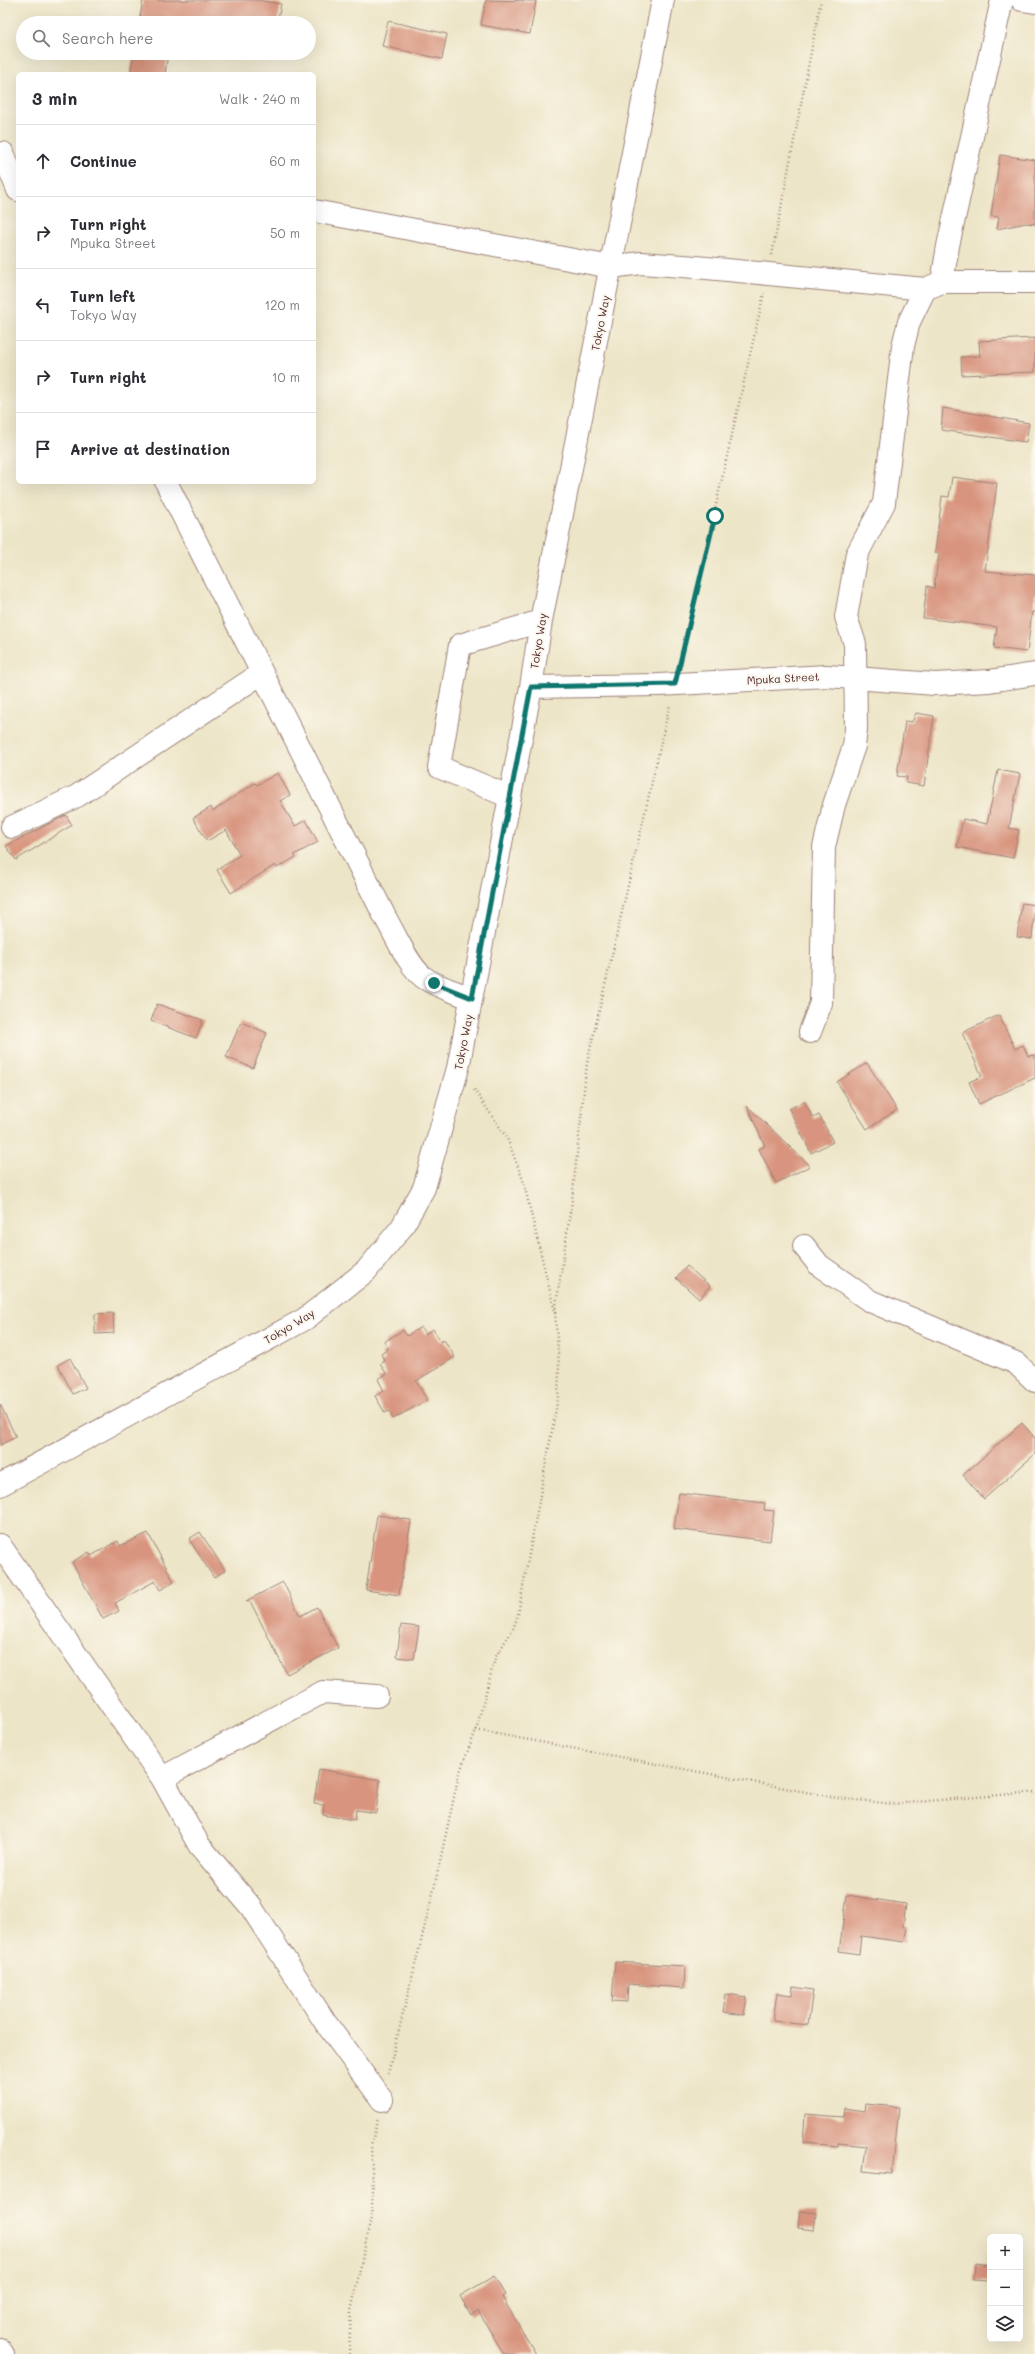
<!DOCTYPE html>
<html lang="en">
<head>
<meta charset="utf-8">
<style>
	:root { --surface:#fff; --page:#f2f2f3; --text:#2b2b33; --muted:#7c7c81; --line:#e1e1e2 }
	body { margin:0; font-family:Mali,sans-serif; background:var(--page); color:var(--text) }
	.controls { position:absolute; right:12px; bottom:12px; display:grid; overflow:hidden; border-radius:6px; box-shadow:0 4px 16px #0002 }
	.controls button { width:36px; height:36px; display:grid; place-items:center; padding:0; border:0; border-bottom:1px solid var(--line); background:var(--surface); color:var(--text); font:20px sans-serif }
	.stop { position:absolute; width:12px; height:12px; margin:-9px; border:3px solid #0f766e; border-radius:50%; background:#fff }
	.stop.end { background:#0f766e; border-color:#fff; box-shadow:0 1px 4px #0008 }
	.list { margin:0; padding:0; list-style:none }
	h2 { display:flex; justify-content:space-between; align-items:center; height:52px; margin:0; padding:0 16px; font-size:17px }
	h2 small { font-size:13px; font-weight:400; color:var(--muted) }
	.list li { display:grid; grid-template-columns:26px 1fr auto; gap:12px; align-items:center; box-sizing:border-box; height:72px; padding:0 16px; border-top:1px solid var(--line) }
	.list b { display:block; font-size:15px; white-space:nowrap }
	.list p { margin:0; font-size:13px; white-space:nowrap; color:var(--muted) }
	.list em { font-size:13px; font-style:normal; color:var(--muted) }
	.icon { flex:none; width:22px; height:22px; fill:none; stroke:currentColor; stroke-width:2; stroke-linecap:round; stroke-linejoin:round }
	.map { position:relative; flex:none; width:1035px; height:2354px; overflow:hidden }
	.search { position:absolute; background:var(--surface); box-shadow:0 4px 16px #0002; left:16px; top:16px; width:300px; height:44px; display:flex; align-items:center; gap:10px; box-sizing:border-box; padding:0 14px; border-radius:22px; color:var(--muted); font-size:15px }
	.panel { position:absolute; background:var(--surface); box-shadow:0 4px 16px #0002; left:16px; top:72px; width:300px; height:412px; border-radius:6px }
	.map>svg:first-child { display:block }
</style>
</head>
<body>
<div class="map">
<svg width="1035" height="2354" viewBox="0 0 1035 2354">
	<rect width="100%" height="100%" fill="#fbf7ec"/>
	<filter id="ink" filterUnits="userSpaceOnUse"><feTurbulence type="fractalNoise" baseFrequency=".025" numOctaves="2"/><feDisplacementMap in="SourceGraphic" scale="8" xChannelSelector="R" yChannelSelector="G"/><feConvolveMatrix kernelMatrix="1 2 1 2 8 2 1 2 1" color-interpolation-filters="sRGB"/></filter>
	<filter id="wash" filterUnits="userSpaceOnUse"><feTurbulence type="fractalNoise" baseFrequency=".012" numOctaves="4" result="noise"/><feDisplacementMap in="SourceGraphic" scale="16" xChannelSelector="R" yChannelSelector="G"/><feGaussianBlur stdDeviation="0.9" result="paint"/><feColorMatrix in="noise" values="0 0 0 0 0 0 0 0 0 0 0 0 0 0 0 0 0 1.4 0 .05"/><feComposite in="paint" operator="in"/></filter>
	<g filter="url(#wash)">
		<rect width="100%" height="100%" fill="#ede5c7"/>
		<g id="blocks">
			<path fill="#d8947e" d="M143 0H257L281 4 277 23H139Z
				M486 0 536 1 530 34 481 25Z
				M388 21 447 34 442 59 382 46Z
				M134 53H168L165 74H130Z
				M1000 155 1035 160V224L1026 223 997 229 999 217 991 216Z
				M1035 338V372L962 375 961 357 980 356 979 341Z
				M943 408 1029 423 1026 442 941 430Z
				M952 477 997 483 985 571 1035 575V612H1032L1027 652 994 648 997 627 923 618 927 586 934 588 939 553H935L942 496 949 497Z
				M916 713 934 716 924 786 906 783 907 777 897 776 905 721 912 722Z
				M998 770 1020 774 1009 828 1019 830 1013 858 957 847 963 819 987 824Z
				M278 773 290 795 280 801 295 826 306 820 318 842 294 855 296 857 277 868 275 865 231 893 217 870 240 855 226 830 207 841 193 818 211 807 213 811 255 783 257 785Z
				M66 815 72 825 16 860 6 846Z
				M1022 903 1035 905 1032 939 1017 937Z
				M157 1004 203 1020 196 1038 151 1021Z
				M999 1015 1015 1049 1023 1045 1028 1056 1035 1055V1078L979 1104 969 1082 982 1076 962 1033Z
				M241 1022 267 1033 253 1068 226 1057Z
				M867 1063 897 1110 867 1129 837 1082Z
				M804 1101 813 1118 819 1115 833 1142 811 1153 789 1109Z
				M747 1106 810 1166 776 1183 759 1149 765 1146Z
				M687 1266 710 1286 699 1299 676 1278Z
				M113 1313 114 1333 95 1334V1314Z
				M421 1327 425 1334 433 1329 441 1342 444 1340 455 1357 416 1381 427 1400 393 1419 389 1411 385 1413 375 1396 384 1391 378 1379 387 1374 380 1364 385 1361 381 1354 388 1349 384 1342 403 1330 407 1336Z
				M70 1358 86 1388 73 1394 58 1365Z
				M0 1404 16 1437 0 1445Z
				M1022 1423 1035 1438V1454L984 1499 963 1475Z
				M679 1493 765 1503 764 1510 774 1511 770 1541 674 1529Z
				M377 1515 411 1520 399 1595 366 1590Z
				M200 1532 225 1570 214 1578 189 1539Z
				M148 1533 174 1582 160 1590 155 1581 115 1603 119 1611 103 1619 72 1562 89 1552 91 1556 118 1541 120 1546Z
				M283 1582 300 1616 317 1607 338 1648 287 1674 250 1601H246Z
				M401 1625 419 1627 414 1659 397 1657Z
				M319 1769 380 1780 376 1813 356 1810 355 1820 323 1815 324 1805 314 1804Z
				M847 1895 906 1904 903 1927H907L904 1942 861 1936 859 1954 839 1951Z
				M615 1962 685 1966 684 1988 628 1984 627 2002 612 2001Z
				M793 1987 813 1990 808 2025 773 2021 777 1993 792 1995Z
				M726 1994 747 1997 744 2015 723 2012Z
				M865 2104 899 2107 892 2174 863 2171 866 2146 838 2143V2146L803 2143 805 2114 843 2117 844 2108 864 2111Z
				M800 2211 816 2213 814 2230 798 2228Z
				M974 2264 990 2266 988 2281 973 2280Z
				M494 2276 505 2295 502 2297 536 2354H504L478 2311 471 2315 460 2296Z"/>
		</g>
	</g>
	<g filter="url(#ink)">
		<use href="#blocks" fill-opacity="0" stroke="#9c8279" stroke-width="1"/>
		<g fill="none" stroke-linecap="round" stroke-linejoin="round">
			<defs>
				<path id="minor" d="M1022 0 1035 2
					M3 153 18 190
					M314 211 611 267 641 263 696 267 925 289 942 282H1035
					M942 282 948 246 1002 0
					M166 482 385 917C395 934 408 965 423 977 437 987 456 992 471 998
					M531 687 659 685 827 676 935 684 989 681 1035 674
					M510 797 439 767 460 645 541 621
					M12 827 77 796 262 673
					M810 1032 821 1003 824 847 834 805 854 746 856 729 855 644 846 617 857 554 884 503 903 346 909 322 925 289
					M804 1246 819 1265 870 1301 1016 1363 1035 1381
					M0 1485 305 1319 366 1271 402 1227 424 1188 458 1068 531 687 541 621 663 0
					M0 1545 162 1778 199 1845 251 1907 325 2022 382 2100
					M162 1778 323 1692 377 1696
					M0 2350 3 2354"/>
			</defs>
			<use href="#minor" stroke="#9c8279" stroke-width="24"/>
			<path stroke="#9c8279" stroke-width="2.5" stroke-dasharray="1 3" stroke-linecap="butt" d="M772 255 821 0
				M680 664 764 293
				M555 1312 572 1200 587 1063 670 704
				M476 1730 838 1798 893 1804 1035 1792
				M388 2074 433 1893 459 1774 476 1730 495 1658 514 1627 518 1614 558 1398 559 1365 555 1312 523 1180 507 1138 473 1088
				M349 2354 351 2311 371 2218 373 2192 371 2146 378 2118"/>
			<use href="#minor" stroke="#fff" stroke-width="22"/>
		</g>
	</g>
	<g fill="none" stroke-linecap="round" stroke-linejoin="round" filter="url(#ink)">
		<path stroke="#0f766e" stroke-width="5" d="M434 983 472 998 531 687 675 684 715 516"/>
	</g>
	<g text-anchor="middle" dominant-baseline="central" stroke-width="4" stroke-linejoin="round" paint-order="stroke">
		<g font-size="11" fill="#4a1f2b" stroke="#fbf7ec">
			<text transform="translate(600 323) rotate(-79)">Tokyo Way</text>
			<text transform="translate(538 641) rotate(-81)">Tokyo Way</text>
			<text transform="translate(783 678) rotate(-3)">Mpuka Street</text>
			<text transform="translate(463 1042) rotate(-79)">Tokyo Way</text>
			<text transform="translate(289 1326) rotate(-31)">Tokyo Way</text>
		</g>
	</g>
</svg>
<div class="controls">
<button>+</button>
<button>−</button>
<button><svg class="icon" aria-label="layers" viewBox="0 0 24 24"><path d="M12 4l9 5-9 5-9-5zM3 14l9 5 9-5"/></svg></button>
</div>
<div class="stop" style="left:715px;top:516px"></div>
<div class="stop end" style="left:434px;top:983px"></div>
<div class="search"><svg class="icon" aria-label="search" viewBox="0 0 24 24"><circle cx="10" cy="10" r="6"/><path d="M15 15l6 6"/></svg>Search here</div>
<section class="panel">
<h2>3 min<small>Walk · 240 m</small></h2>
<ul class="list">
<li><svg class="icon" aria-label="ahead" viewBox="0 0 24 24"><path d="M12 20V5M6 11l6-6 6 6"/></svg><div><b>Continue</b></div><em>60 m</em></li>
<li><svg class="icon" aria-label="right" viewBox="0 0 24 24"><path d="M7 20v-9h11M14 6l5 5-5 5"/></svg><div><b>Turn right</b><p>Mpuka Street</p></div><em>50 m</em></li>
<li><svg class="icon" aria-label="left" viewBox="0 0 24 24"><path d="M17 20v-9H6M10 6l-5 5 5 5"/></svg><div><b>Turn left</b><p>Tokyo Way</p></div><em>120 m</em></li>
<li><svg class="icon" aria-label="right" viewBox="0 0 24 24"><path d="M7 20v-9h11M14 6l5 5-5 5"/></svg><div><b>Turn right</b></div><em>10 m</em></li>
<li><svg class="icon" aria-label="arrive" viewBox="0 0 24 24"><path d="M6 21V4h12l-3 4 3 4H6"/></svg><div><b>Arrive at destination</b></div></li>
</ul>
</section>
</div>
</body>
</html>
